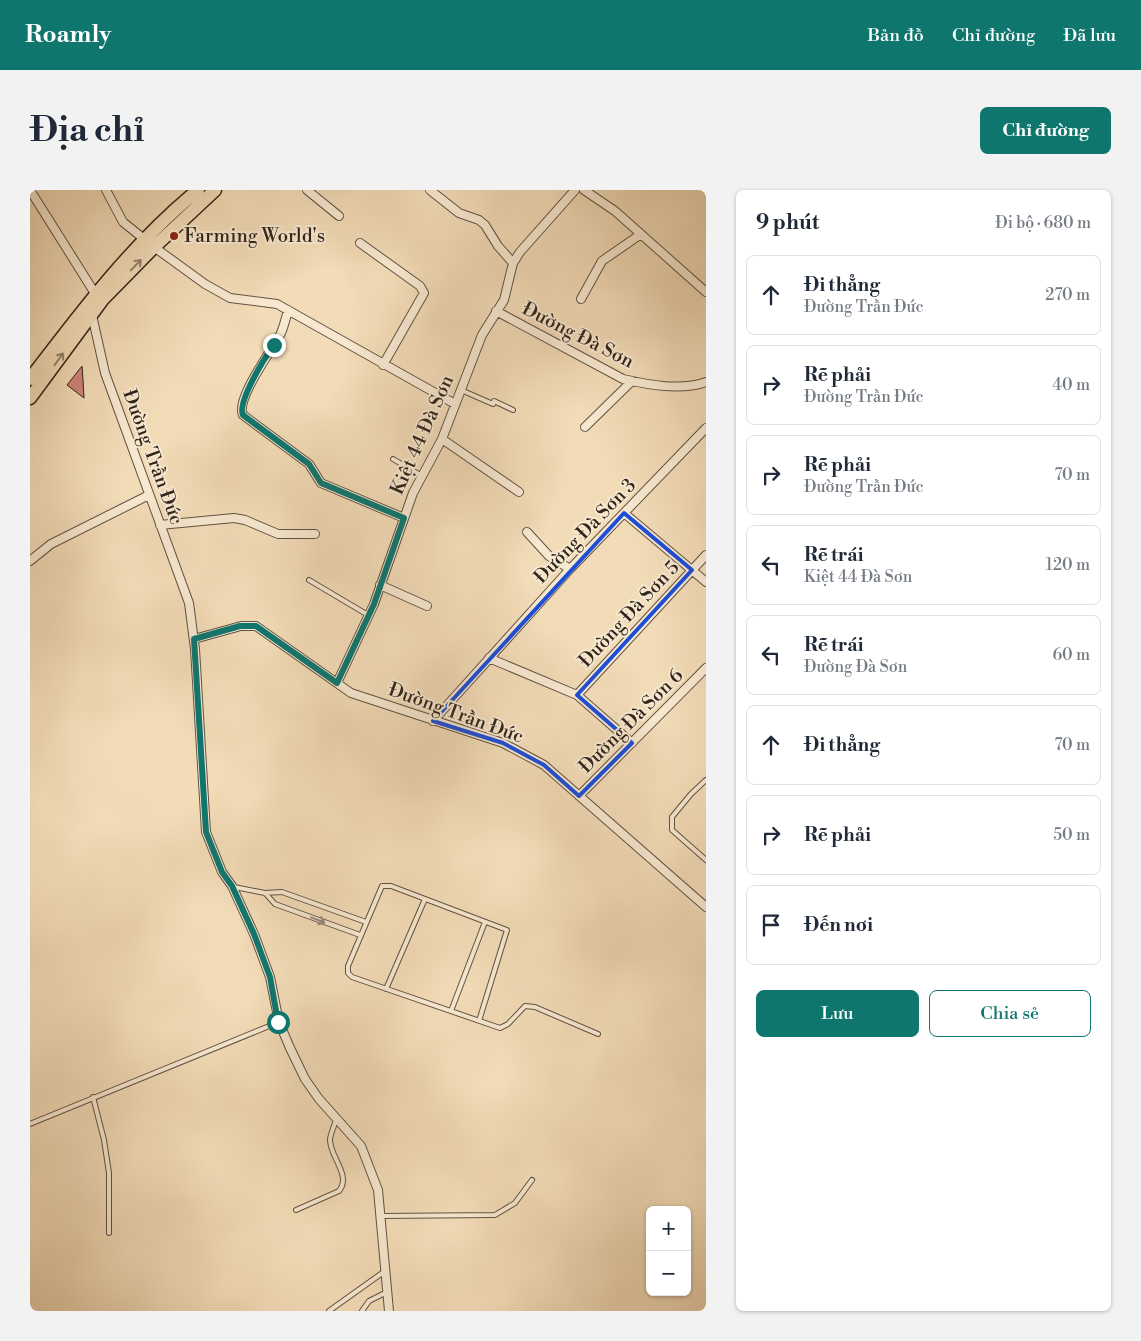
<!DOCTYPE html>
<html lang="vi">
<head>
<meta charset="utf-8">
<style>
	:root { --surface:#fff; --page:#f2f2f3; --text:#1f2937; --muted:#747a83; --line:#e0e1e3; --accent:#0f766e }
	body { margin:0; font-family:"Libre Bodoni",serif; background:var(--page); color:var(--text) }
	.controls { position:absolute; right:15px; bottom:15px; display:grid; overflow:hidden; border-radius:8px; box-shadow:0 1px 4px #0004 }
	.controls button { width:45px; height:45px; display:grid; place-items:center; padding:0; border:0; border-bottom:1px solid var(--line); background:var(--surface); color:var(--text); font:25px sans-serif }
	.stop { position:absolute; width:15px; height:15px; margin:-11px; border:4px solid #0f766e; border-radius:50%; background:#fff }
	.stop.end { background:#0f766e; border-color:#fff; box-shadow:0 1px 5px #0008 }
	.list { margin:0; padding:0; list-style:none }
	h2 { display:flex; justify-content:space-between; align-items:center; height:65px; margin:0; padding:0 20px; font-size:21px }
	h2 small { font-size:16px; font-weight:400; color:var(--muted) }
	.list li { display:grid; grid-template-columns:32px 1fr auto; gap:15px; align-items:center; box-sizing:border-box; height:80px; margin:0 10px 10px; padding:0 10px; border:1px solid var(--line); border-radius:8px }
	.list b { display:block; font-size:19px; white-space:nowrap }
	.list p { margin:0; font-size:16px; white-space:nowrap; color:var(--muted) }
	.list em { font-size:16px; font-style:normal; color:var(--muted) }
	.actions { display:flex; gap:10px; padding:15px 20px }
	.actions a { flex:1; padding:11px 0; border:1px solid var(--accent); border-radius:8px; text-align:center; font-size:18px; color:var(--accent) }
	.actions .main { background:var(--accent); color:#fff }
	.icon { flex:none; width:28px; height:28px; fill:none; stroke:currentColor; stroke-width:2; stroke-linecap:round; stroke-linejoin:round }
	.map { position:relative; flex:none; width:676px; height:1121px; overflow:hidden; border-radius:8px }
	header { display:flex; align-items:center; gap:30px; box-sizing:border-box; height:70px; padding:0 25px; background:var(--accent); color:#fff }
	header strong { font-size:24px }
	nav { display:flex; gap:28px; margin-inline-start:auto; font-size:18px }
	.intro { display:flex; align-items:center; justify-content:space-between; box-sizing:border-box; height:120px; padding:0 30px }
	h1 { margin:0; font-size:35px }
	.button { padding:12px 22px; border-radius:8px; background:var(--accent); color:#fff; font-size:18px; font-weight:700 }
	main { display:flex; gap:30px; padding:0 30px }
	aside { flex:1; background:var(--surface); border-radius:8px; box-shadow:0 1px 4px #0004 }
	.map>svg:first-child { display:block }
</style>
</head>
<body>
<header>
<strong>Roamly</strong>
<nav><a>Bản đồ</a><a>Chỉ đường</a><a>Đã lưu</a></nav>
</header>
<div class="intro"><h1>Địa chỉ</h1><a class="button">Chỉ đường</a></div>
<main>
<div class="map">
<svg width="676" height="1121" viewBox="0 0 676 1121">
	<rect width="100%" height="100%" fill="#f2dbb7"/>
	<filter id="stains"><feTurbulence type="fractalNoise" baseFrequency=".004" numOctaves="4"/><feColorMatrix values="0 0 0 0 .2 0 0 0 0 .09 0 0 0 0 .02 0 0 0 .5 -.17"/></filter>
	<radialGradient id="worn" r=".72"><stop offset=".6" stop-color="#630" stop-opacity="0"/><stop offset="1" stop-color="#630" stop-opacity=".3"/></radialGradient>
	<path fill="#ce827b" stroke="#31251c" d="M52 176 53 190 54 208 37 195Z"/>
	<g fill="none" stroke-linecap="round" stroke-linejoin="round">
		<defs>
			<path id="service" d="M431 200 463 214 464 211 483 220
				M363 269 392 286
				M279 390 338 425
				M676 590 661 604 642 627V640L676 670
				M204 697 235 703
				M330 745 245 714 235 703 252 702 336 732
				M356 799 395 709
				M421 821 455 732
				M449 831 477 740 361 696H352L318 776V783L322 787 470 838 478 834 495 816 505 817 568 844
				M63 907 74 950 79 983V1043
				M0 934 249 832
				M266 1020 309 1001C322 985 299 966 300 949 301 943 304 936 306 930
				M350 1026 465 1025 485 1013 502 990
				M299 1121 355 1081
				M332 1121 339 1111 357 1102"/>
			<path id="minor" d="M0 0 66 105
				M76 0 93 32 114 49
				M277 0 309 26
				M400 0 429 23 449 30 455 35 468 56 483 73
				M554 0 585 21 676 102
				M330 53 390 96 394 103 353 175
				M124 57 175 94 200 108 247 114 425 214
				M551 109 572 71 611 44
				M258 120C256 128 254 136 251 143 243 159 205 209 213 225L279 274 291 293 374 328
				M466 121 593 189C619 195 651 201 676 192
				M62 125 75 183 159 413 165 459 176 642 192 682 202 696 224 744 240 787 249 832 260 858 275 889 289 909 331 956 348 1000 359 1121
				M555 237 602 191
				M412 249 489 302
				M594 323 676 392
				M130 335 204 328 215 330 248 344H285
				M497 342 519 366 540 379
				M0 371 21 354 119 305
				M350 395 397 416
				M164 449 211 436H226L321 503 473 553 514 575 676 717
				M459 468 547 505 602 553
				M307 493 344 414 383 303 412 249 452 145 474 110 483 73 490 62 545 0
				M547 505 676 365
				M403 531 540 379 676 238
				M549 606 676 478"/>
			<path id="primary" d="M0 189C51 122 102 54 168 0
				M0 208 73 109 124 57 185 0"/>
		</defs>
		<use href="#service" stroke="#615243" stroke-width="6"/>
		<use href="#minor" stroke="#615243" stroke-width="10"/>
		<use href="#primary" stroke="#31251c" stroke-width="15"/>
		<use href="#service" stroke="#f7e8d0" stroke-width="4"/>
		<use href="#minor" stroke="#f7e8d0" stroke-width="8"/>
		<use href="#primary" stroke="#f2dbb7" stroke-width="12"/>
	</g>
	<defs><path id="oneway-shaft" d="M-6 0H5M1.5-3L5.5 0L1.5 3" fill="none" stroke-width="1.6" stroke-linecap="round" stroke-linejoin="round" transform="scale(1.25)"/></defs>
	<g stroke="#92806a">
		<use href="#oneway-shaft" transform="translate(106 75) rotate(-46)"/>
		<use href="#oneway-shaft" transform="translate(29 169) rotate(-54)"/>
	</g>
	<use stroke="#948676" href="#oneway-shaft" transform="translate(288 730) rotate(21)"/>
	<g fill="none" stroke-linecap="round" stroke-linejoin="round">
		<path stroke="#0f766e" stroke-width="6" d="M244 155C235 167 207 212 213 225L279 274 291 293 374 328 344 414 307 493 226 436H210L164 449 176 642 192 682 202 696 224 744 240 787 248 832"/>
	</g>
	<path fill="none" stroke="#1d4ed8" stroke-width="4" stroke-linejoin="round" d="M594 323 662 380 547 505 602 553 549 606 514 575 473 553 403 531Z"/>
	<circle fill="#8f2418" stroke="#f7e8d0" stroke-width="2" cx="144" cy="46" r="5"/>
	<g text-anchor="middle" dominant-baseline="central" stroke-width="4" stroke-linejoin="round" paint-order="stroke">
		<g font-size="19" fill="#31251c" stroke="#f7e8d0" text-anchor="start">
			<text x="154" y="46">Farming World's</text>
		</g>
		<g font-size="19" fill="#31251c" stroke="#f7e8d0">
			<text transform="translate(548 145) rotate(27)">Đường Đà Sơn</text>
			<text transform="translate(392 245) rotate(-66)">Kiệt 44 Đà Sơn</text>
			<text transform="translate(123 267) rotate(70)">Đường Trần Đức</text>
			<text transform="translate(555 341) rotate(-46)">Đường Đà Sơn 3</text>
			<text transform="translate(599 424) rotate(-47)">Đường Đà Sơn 5</text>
			<text transform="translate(426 523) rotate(20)">Đường Trần Đức</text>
			<text transform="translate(601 531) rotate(-45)">Đường Đà Sơn 6</text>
		</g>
	</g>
	<rect width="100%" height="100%" filter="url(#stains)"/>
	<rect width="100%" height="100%" fill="url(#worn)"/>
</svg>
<div class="controls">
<button>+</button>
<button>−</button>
</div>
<div class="stop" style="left:248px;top:832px"></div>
<div class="stop end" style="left:244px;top:155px"></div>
</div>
<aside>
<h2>9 phút<small>Đi bộ · 680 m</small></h2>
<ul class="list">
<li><svg class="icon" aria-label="ahead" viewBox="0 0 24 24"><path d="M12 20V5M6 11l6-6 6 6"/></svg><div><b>Đi thẳng</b><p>Đường Trần Đức</p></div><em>270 m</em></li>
<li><svg class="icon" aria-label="right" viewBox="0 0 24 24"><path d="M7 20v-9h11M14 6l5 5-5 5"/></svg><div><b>Rẽ phải</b><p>Đường Trần Đức</p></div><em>40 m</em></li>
<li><svg class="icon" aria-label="right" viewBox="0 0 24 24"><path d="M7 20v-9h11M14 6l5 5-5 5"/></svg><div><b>Rẽ phải</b><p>Đường Trần Đức</p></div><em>70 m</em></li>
<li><svg class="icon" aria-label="left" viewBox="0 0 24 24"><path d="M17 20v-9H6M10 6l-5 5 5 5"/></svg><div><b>Rẽ trái</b><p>Kiệt 44 Đà Sơn</p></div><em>120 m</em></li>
<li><svg class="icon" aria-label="left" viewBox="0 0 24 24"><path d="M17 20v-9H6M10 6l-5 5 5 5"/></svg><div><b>Rẽ trái</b><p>Đường Đà Sơn</p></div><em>60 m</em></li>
<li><svg class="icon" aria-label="ahead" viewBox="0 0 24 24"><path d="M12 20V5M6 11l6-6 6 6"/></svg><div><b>Đi thẳng</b></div><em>70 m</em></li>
<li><svg class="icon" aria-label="right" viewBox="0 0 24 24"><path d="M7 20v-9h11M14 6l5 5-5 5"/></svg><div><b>Rẽ phải</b></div><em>50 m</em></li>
<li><svg class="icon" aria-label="arrive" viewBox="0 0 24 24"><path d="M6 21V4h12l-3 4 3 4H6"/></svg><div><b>Đến nơi</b></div></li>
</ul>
<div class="actions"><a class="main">Lưu</a><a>Chia sẻ</a></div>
</aside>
</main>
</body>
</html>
